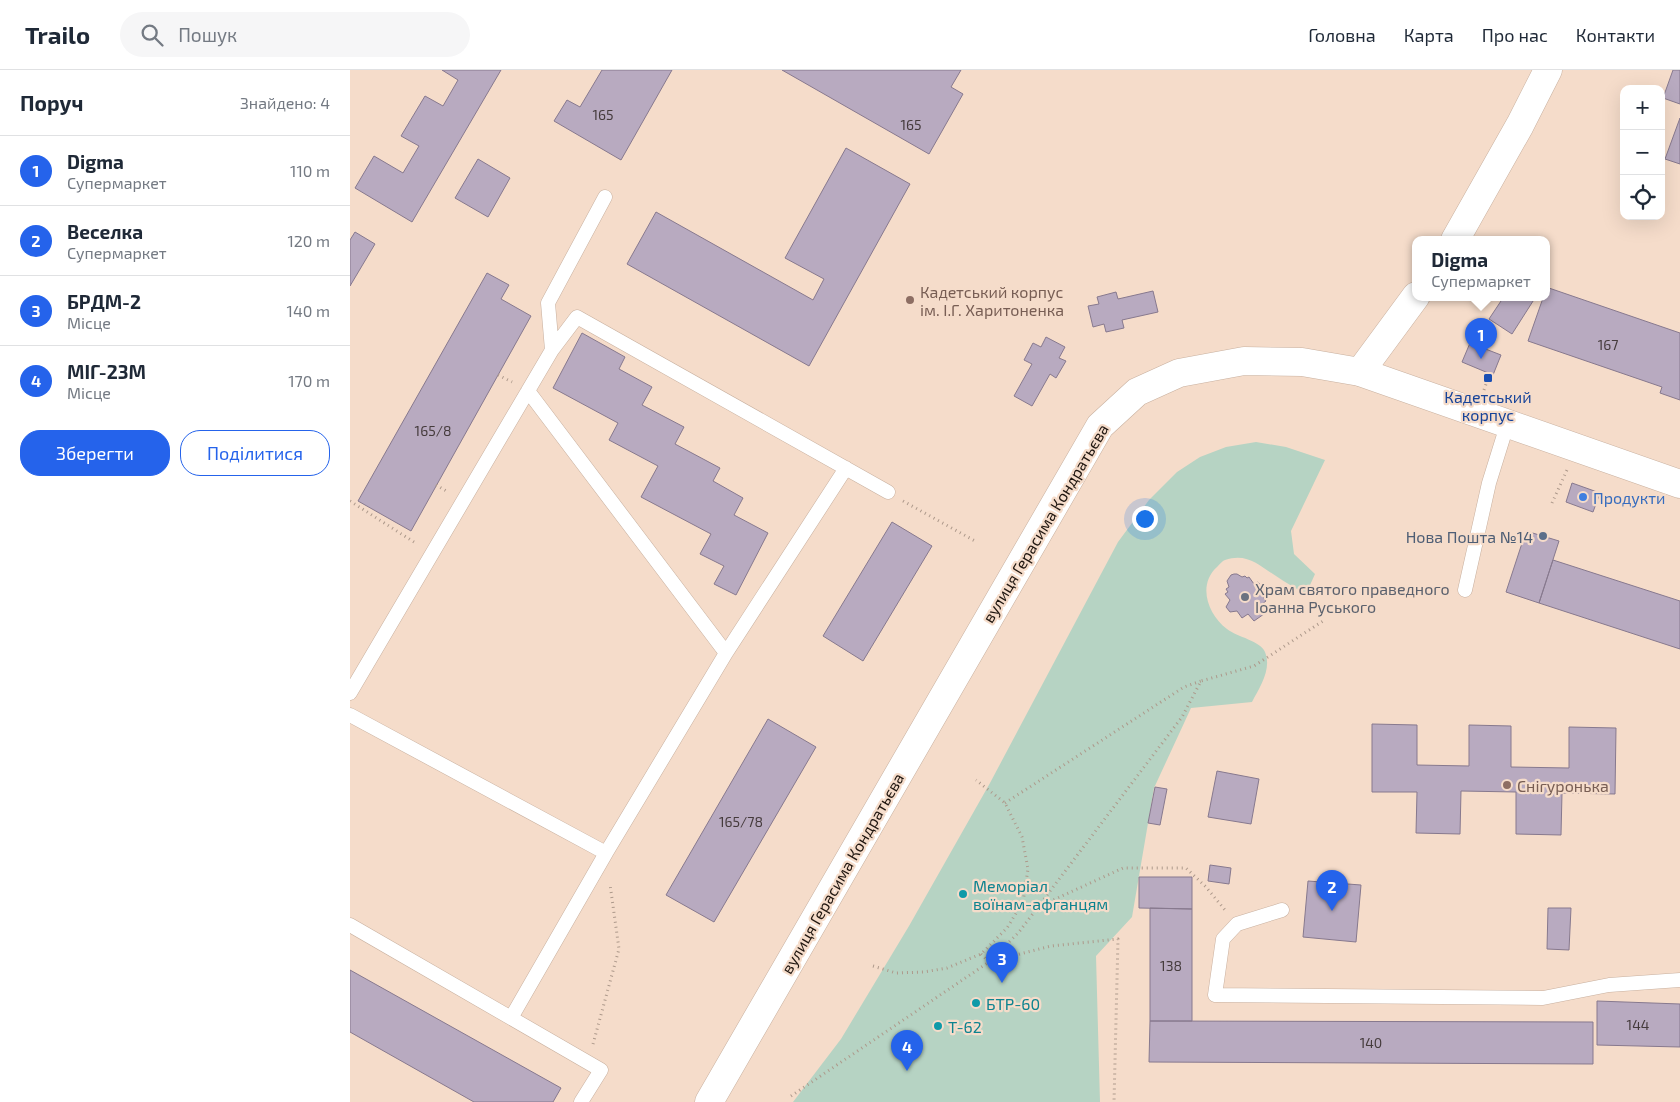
<!DOCTYPE html>
<html lang="uk">
<head>
<meta charset="utf-8">
<style>
	:root { --surface:#fff; --page:#f6f6f7; --text:#1f2937; --muted:#747a83; --line:#e0e1e3; --accent:#2563eb }
	body { margin:0; font-family:"Exo 2",sans-serif; background:var(--page); color:var(--text) }
	.controls { position:absolute; right:15px; top:15px; display:grid; overflow:hidden; border-radius:10px; box-shadow:0 5px 20px #0002 }
	.controls button { width:45px; height:45px; display:grid; place-items:center; padding:0; border:0; border-bottom:1px solid var(--line); background:var(--surface); color:var(--text); font:25px sans-serif }
	.you { position:absolute; left:794px; top:448px; width:18px; height:18px; margin:-12px; border:4px solid #fff; border-radius:50%; background:#1a73e8; box-shadow:0 0 0 8px #1a73e833 }
	.badge { display:grid; place-items:center; width:32px; height:32px; border-radius:50%; background:var(--accent); color:#fff; font-size:16px; font-weight:700 }
	.pin { position:absolute; translate:-50% -41px; filter:drop-shadow(0 1px 2px #0008) }
	.pin::after { content:''; position:absolute; top:26px; width:18px; height:15px; background:inherit; clip-path:polygon(0 0,100% 0,50% 100%) }
	.popup { position:absolute; left:1062px; top:166px; width:138px; height:65px; box-sizing:border-box; display:grid; place-content:center; border-radius:10px; background:var(--surface); filter:drop-shadow(0 1px 4px #0005); font-size:16px; white-space:nowrap; color:var(--muted) }
	.popup b { font-size:19px; color:var(--text) }
	.popup::after { content:''; position:absolute; left:50%; top:100%; margin-left:-10px; border:10px solid transparent; border-top-color:var(--surface) }
	.list { margin:0; padding:0; list-style:none }
	h2 { display:flex; justify-content:space-between; align-items:center; height:65px; margin:0; padding:0 20px; font-size:21px }
	h2 small { font-size:16px; font-weight:400; color:var(--muted) }
	.list li { display:grid; grid-template-columns:32px 1fr auto; gap:15px; align-items:center; box-sizing:border-box; height:70px; padding:0 20px; border-top:1px solid var(--line) }
	.list b { display:block; font-size:19px; white-space:nowrap }
	.list p { margin:0; font-size:16px; white-space:nowrap; color:var(--muted) }
	.list em { font-size:16px; font-style:normal; color:var(--muted) }
	.actions { display:flex; gap:10px; padding:15px 20px }
	.actions a { flex:1; padding:11px 0; border:1px solid var(--accent); border-radius:20px; text-align:center; font-size:18px; color:var(--accent) }
	.actions .main { background:var(--accent); color:#fff }
	.icon { flex:none; width:28px; height:28px; fill:none; stroke:currentColor; stroke-width:2; stroke-linecap:round; stroke-linejoin:round }
	.map { position:relative; flex:none; width:1330px; height:1032px; overflow:hidden }
	header { display:flex; align-items:center; gap:30px; box-sizing:border-box; height:70px; padding:0 25px; background:var(--surface); border-bottom:1px solid var(--line) }
	header strong { font-size:24px }
	nav { display:flex; gap:28px; margin-inline-start:auto; font-size:18px }
	.search { width:350px; height:45px; background:var(--page); display:flex; align-items:center; gap:12px; box-sizing:border-box; padding:0 18px; border-radius:28px; color:var(--muted); font-size:19px }
	main { display:flex }
	aside { flex:1; background:var(--surface) }
	.map>svg:first-child { display:block }
</style>
</head>
<body>
<header>
<strong>Trailo</strong>
<div class="search"><svg class="icon" aria-label="search" viewBox="0 0 24 24"><circle cx="10" cy="10" r="6"/><path d="M15 15l6 6"/></svg>Пошук</div>
<nav><a>Головна</a><a>Карта</a><a>Про нас</a><a>Контакти</a></nav>
</header>
<main>
<aside>
<h2>Поруч<small>Знайдено: 4</small></h2>
<ul class="list">
<li><span class="badge">1</span><div><b>Digma</b><p>Супермаркет</p></div><em>110 m</em></li>
<li><span class="badge">2</span><div><b>Веселка</b><p>Супермаркет</p></div><em>120 m</em></li>
<li><span class="badge">3</span><div><b>БРДМ-2</b><p>Місце</p></div><em>140 m</em></li>
<li><span class="badge">4</span><div><b>МІГ-23М</b><p>Місце</p></div><em>170 m</em></li>
</ul>
<div class="actions"><a class="main">Зберегти</a><a>Поділитися</a></div>
</aside>
<div class="map">
<svg width="1330" height="1032" viewBox="0 0 1330 1032">
	<rect width="100%" height="100%" fill="#f5dcca"/>
	<path fill="#b6d3c3" d="M906 372 936 377 975 390 941 461 944 484 965 504 956 524C946 518 936 513 926 506 910 496 897 482 875 490 872 491 869 495 867 497 847 515 858 545 877 559 887 567 911 571 915 582 922 599 910 617 902 632L841 638 804 718 782 847 746 886 750 1032H443L491 969 559 856 640 713 768 472 799 430 827 402 850 387 876 377Z"/>
	<path fill="#b8aac0" stroke="#87798e" d="M92 0H151L62 152 5 118 24 86 53 103 69 76 51 66 75 26 93 36 108 10Z
		M252 0H322L271 90 204 51 217 30 230 37Z
		M432 0H611L601 17 613 24 579 84Z
		M1323 0H1330V34L1313 28Z
		M1330 48V94L1315 89Z
		M496 78 560 114 459 296 277 194 306 142 463 230 474 209 435 188Z
		M128 89 160 108 138 147 105 128Z
		M5 162 25 174 0 216V170Z
		M137 203 159 215 151 229 181 246 61 461 8 431Z
		M1196 217 1330 263V330L1310 323 1312 317 1178 271 1193 228H1196Z
		M803 221 808 242 772 250 774 258 756 262 754 254 743 257 738 236 749 234 747 227 766 222 768 229Z
		M1153 228H1185L1162 264 1139 249Z
		M232 263 275 287 269 299 302 317 292 335 334 357 325 374 370 398 363 411 393 428 384 445 418 463 386 525 364 514 374 496 350 484 361 464 291 427 308 396 259 370 268 353 203 318Z
		M696 267 715 277 709 288 716 291 706 308 700 304 682 336 664 326 682 294 674 290 683 273 691 277Z
		M1120 273 1151 285 1143 305 1112 292Z
		M1222 413 1250 423 1243 442 1216 432Z
		M542 452 582 476 513 591 473 566Z
		M1176 461 1209 471 1189 533 1156 522Z
		M1203 490 1330 531V579L1189 533Z
		M884 504H887L892 507 895 506 897 508 899 507 904 514 908 512 914 518 911 524 916 531 908 537 914 544 904 551 898 544 892 548 887 541 880 542 876 537 880 530 875 524 878 522 876 519 879 517 877 511 881 505Z
		M418 649 466 677 364 852 316 825Z
		M1022 654 1067 655V695L1119 696V655L1161 656V697L1219 698V657L1266 658 1265 724 1212 723 1211 765 1166 764V722L1111 721 1110 764 1066 763 1067 722H1022Z
		M867 701 909 709 901 754 858 747Z
		M805 717 817 719 810 755 798 753Z
		M860 795 881 798 879 814 858 811Z
		M789 807H842V839L789 838Z
		M958 811 1011 815 1006 872 953 867Z
		M800 838 842 839V951H800Z
		M1198 838H1221L1219 880 1197 879Z
		M0 900 211 1018 203 1032H124L0 962Z
		M1247 931 1330 934V977L1247 975Z
		M800 951 1243 952V994L799 992Z"/>
	<g fill="none" stroke-linecap="round" stroke-linejoin="round">
		<defs>
			<path id="service" d="M202 280 227 247 538 422
				M1115 520 1139 413 1158 352
				M376 583 496 398
				M0 623 202 280 198 233 255 127
				M0 645 256 783 376 583 178 321
				M932 840 887 854 873 869 865 925 1193 928 1259 915 1330 910
				M0 855 251 1000 231 1032
				M161 948 256 783"/>
			<path id="minor" d="M1105 170 1170 55 1198 0
				M1010 302 1066 226"/>
			<path id="secondary" d="M359 1032 750 356 787 322 829 303 894 291 952 292 1010 302 1330 414"/>
		</defs>
		<use href="#service" stroke="#c8b09f" stroke-width="15"/>
		<use href="#minor" stroke="#c8b09f" stroke-width="29"/>
		<use href="#secondary" stroke="#c8b09f" stroke-width="29"/>
		<path stroke="#ad998b" stroke-width="3" stroke-dasharray="1 4" stroke-linecap="butt" d="M148 305 162 312
			M1134 320 1138 308
			M86 415 98 422
			M0 431 67 474
			M553 431 625 471
			M1202 433 1217 400
			M655 733 834 617 851 611
			M690 836 773 798H836L856 817 875 840
			M631 884 639 892 669 862 832 647 851 611 904 596 973 551
			M523 896 546 903 574 902 597 898 631 884 657 858 673 832 678 799 672 767 655 733 626 710
			M243 974 269 879 260 814
			M441 1026 639 892 701 876 768 869 764 1032"/>
		<use href="#service" stroke="#fff" stroke-width="14"/>
		<use href="#minor" stroke="#fff" stroke-width="28"/>
		<use href="#secondary" stroke="#fff" stroke-width="28"/>
	</g>
	<g fill="#8d6e63" stroke="#f5dcca" stroke-width="2">
		<circle cx="560" cy="230" r="5"/>
		<circle cx="1157" cy="715" r="5"/>
	</g>
	<rect fill="#1a4fb4" stroke="#f5dcca" stroke-width="2" x="1133" y="303" width="10" height="10" rx="2.5"/>
	<circle fill="#3f7fe0" stroke="#f5dcca" stroke-width="2" cx="1233" cy="427" r="5"/>
	<circle fill="#5c6f8a" stroke="#f5dcca" stroke-width="2" cx="1193" cy="466" r="5"/>
	<circle fill="#6b7280" stroke="#f5dcca" stroke-width="2" cx="895" cy="527" r="5"/>
	<g fill="#0f9aa8" stroke="#f5dcca" stroke-width="2">
		<circle cx="613" cy="824" r="5"/>
		<circle cx="626" cy="933" r="5"/>
		<circle cx="588" cy="956" r="5"/>
	</g>
	<g text-anchor="middle" dominant-baseline="central" stroke-width="4.5" stroke-linejoin="round" paint-order="stroke">
		<g font-size="14" fill="#453b3c">
			<text x="253" y="44">165</text>
			<text x="561" y="54">165</text>
			<text x="1258" y="274">167</text>
			<text x="83" y="360">165/8</text>
			<text x="391" y="751">165/78</text>
			<text x="821" y="895">138</text>
			<text x="1288" y="954">144</text>
			<text x="1021" y="972">140</text>
		</g>
		<g font-size="16" fill="#785e54" stroke="#f5dcca" text-anchor="start">
			<text x="570" y="221">Кадетський корпус<tspan x="570" dy="18">ім. І.Г. Харитоненка</tspan></text>
			<text x="1167" y="715">Снігуронька</text>
		</g>
		<g font-size="16" fill="#164399" stroke="#f5dcca">
			<text x="1138" y="326">Кадетський<tspan x="1138" dy="18">корпус</tspan></text>
		</g>
		<g font-size="16" fill="#366cbe" stroke="#f5dcca" text-anchor="start">
			<text x="1243" y="427">Продукти</text>
		</g>
		<g font-size="16" fill="#1f1610" stroke="#f5dcca">
			<text transform="translate(695 453) rotate(-59)">вулиця Герасима Кондратьєва</text>
			<text transform="translate(492 803) rotate(-60)">вулиця Герасима Кондратьєва</text>
		</g>
		<g font-size="16" fill="#4e5e75" stroke="#f5dcca" text-anchor="end">
			<text x="1183" y="466">Нова Пошта №14</text>
		</g>
		<g font-size="16" fill="#5b616d" stroke="#f5dcca" text-anchor="start">
			<text x="905" y="518">Храм святого праведного<tspan x="905" dy="18">Іоанна Руського</tspan></text>
		</g>
		<g font-size="16" fill="#0d838f" stroke="#f5dcca" text-anchor="start">
			<text x="623" y="815">Меморіал<tspan x="623" dy="18">воїнам-афганцям</tspan></text>
			<text x="636" y="933">БТР-60</text>
			<text x="598" y="956">Т-62</text>
		</g>
	</g>
</svg>
<div class="controls">
<button>+</button>
<button>−</button>
<button><svg class="icon" aria-label="locate" viewBox="0 0 24 24"><circle cx="12" cy="12" r="6"/><path d="M12 2v4M12 18v4M2 12h4M18 12h4"/></svg></button>
</div>
<div class="you"></div>
<div class="pin badge" style="left:1131px;top:289px">1</div>
<div class="popup"><b>Digma</b>Супермаркет</div>
<div class="pin badge" style="left:982px;top:841px">2</div>
<div class="pin badge" style="left:652px;top:913px">3</div>
<div class="pin badge" style="left:557px;top:1001px">4</div>
</div>
</main>
</body>
</html>
